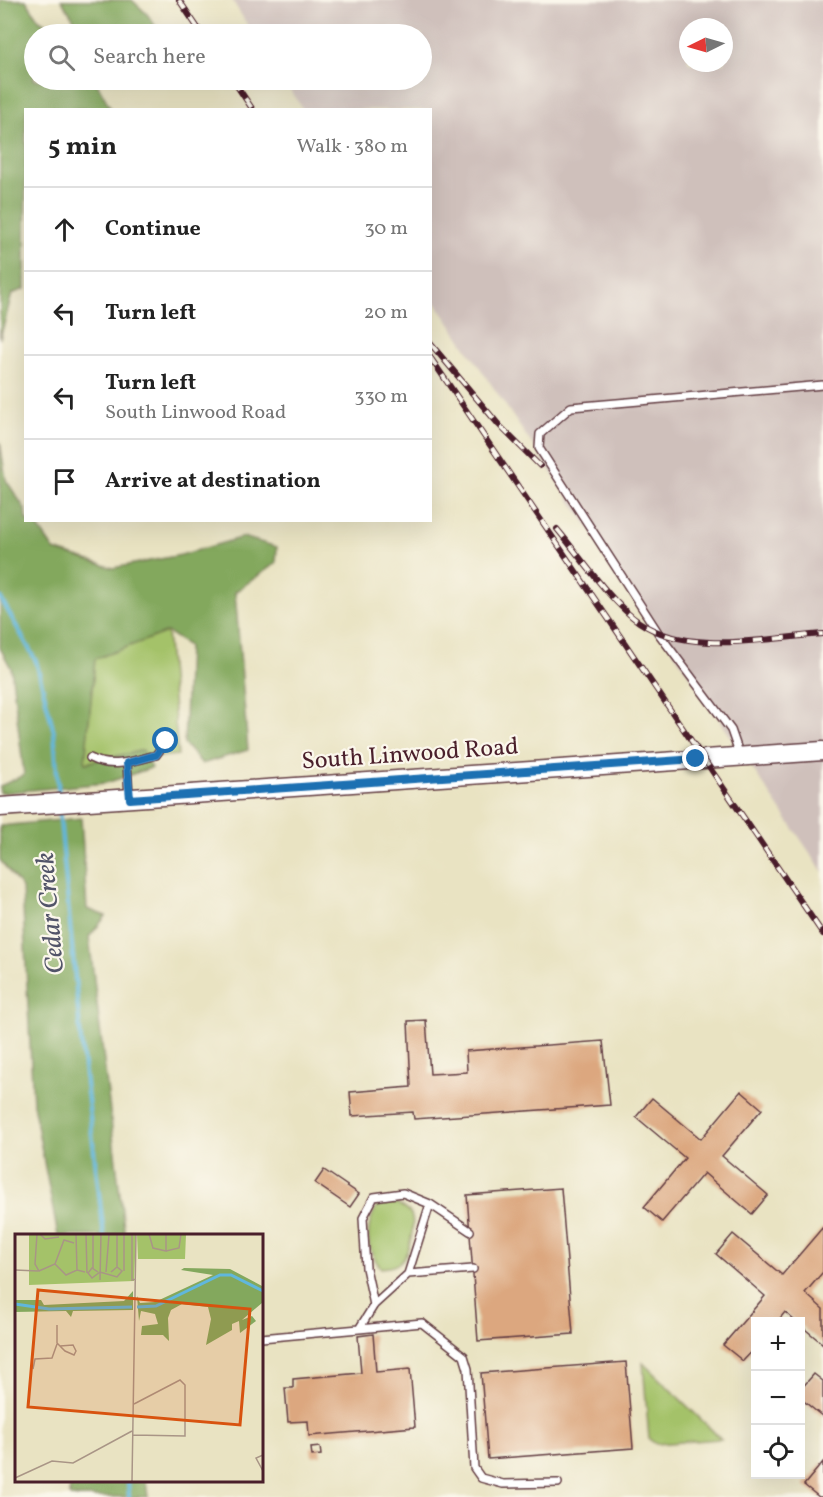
<!DOCTYPE html>
<html lang="en">
<head>
<meta charset="utf-8">
<style>
	:root { --surface:#fff; --page:#f2f2f2; --text:#222; --muted:#767676; --line:#e0e0e0 }
	body { margin:0; font-family:Vollkorn,serif; background:var(--page); color:var(--text) }
	.controls { position:absolute; right:18px; bottom:18px; display:grid; overflow:hidden; border-radius:0px; box-shadow:0 6px 24px #0002 }
	.controls button { width:54px; height:54px; display:grid; place-items:center; padding:0; border:0; border-bottom:2px solid var(--line); background:var(--surface); color:var(--text); font:30px sans-serif }
	.compass { position:absolute; left:679px; top:18px; width:54px; height:54px; border-radius:50%; background:var(--surface); box-shadow:0 6px 24px #0002; rotate:265deg }
	.stop { position:absolute; width:18px; height:18px; margin:-14px; border:4px solid #1f6fb2; border-radius:50%; background:#fff }
	.stop.end { background:#1f6fb2; border-color:#fff; box-shadow:0 2px 6px #0008 }
	.list { margin:0; padding:0; list-style:none }
	h2 { display:flex; justify-content:space-between; align-items:center; height:78px; margin:0; padding:0 24px; font-size:26px }
	h2 small { font-size:20px; font-weight:400; color:var(--muted) }
	.list li { display:grid; grid-template-columns:39px 1fr auto; gap:18px; align-items:center; box-sizing:border-box; height:84px; padding:0 24px; border-top:2px solid var(--line) }
	.list b { display:block; font-size:22px; white-space:nowrap }
	.list p { margin:0; font-size:20px; white-space:nowrap; color:var(--muted) }
	.list em { font-size:20px; font-style:normal; color:var(--muted) }
	.icon { flex:none; width:33px; height:33px; fill:none; stroke:currentColor; stroke-width:2; stroke-linecap:round; stroke-linejoin:round }
	.map { position:relative; flex:none; width:823px; height:1497px; overflow:hidden }
	.search { position:absolute; background:var(--surface); box-shadow:0 6px 24px #0002; left:24px; top:24px; width:408px; height:66px; display:flex; align-items:center; gap:15px; box-sizing:border-box; padding:0 21px; border-radius:33px; color:var(--muted); font-size:22px }
	.panel { position:absolute; background:var(--surface); box-shadow:0 6px 24px #0002; left:24px; top:108px; width:408px; height:414px; border-radius:0px }
	.map>svg:first-child { display:block }
</style>
</head>
<body>
<div class="map">
<svg width="823" height="1497" viewBox="0 0 823 1497">
	<rect width="100%" height="100%" fill="#fbf7ec"/>
	<filter id="ink" filterUnits="userSpaceOnUse"><feTurbulence type="fractalNoise" baseFrequency=".0167" numOctaves="2"/><feDisplacementMap in="SourceGraphic" scale="12" xChannelSelector="R" yChannelSelector="G"/><feConvolveMatrix kernelMatrix="1 2 1 2 8 2 1 2 1" color-interpolation-filters="sRGB"/></filter>
	<filter id="wash" filterUnits="userSpaceOnUse"><feTurbulence type="fractalNoise" baseFrequency=".008" numOctaves="4" result="noise"/><feDisplacementMap in="SourceGraphic" scale="24" xChannelSelector="R" yChannelSelector="G"/><feGaussianBlur stdDeviation="1.35" result="paint"/><feColorMatrix in="noise" values="0 0 0 0 0 0 0 0 0 0 0 0 0 0 0 0 0 1.4 0 .05"/><feComposite in="paint" operator="in"/></filter>
	<g filter="url(#wash)">
		<rect width="100%" height="100%" fill="#e9e3c2"/>
		<path fill="#cfc0bb" fill-rule="evenodd" d="M232 0H823V872L431 296 430 110 303 109 283 80H422V34H253ZM688 27H724V63H688Z"/>
		<path fill="#a4c269" stroke="#77704a" stroke-width="1.5" d="M167 632 178 755 85 764 74 640Z
			M394 1202C399 1205 406 1208 410 1213 417 1224 409 1255 399 1263 394 1267 388 1267 381 1268 365 1249 365 1227 377 1206Z
			M643 1363 721 1439 656 1444 649 1439Z"/>
		<path fill="#83a85d" stroke="#666444" stroke-width="1.5" d="M0 0H26L39 20 64 34H34V80H95L111 109 26 110 25 289 12 294 0 339Z
			M61 0H132L147 14 161 34H84Z
			M0 441 6 480 25 509 26 520 34 521 54 550 113 568 181 555 243 537 277 547 276 563 235 592 248 750 202 764 184 744 188 646 167 632 95 659 85 763 143 750 151 768 106 783 0 793V786L24 775 11 668 0 648Z
			M81 818 87 909 106 916 89 937 125 1236H58L33 1104 22 888 0 860V826Z
			M69 1481H146L148 1497H70Z"/>
		<g fill="none" stroke-linecap="round" stroke-linejoin="round">
			<path stroke="#60b7dd" stroke-width="4" d="M0 597 36 661 54 732 59 798
				M59 808 81 1041 104 1236
				M128 1480 129 1497"/>
		</g>
		<g id="blocks">
			<path fill="#dca77f" d="M426 1020 430 1074 467 1072 466 1051 603 1041 610 1105 414 1119 413 1112 352 1116 350 1092 411 1087 408 1021Z
				M741 1091 762 1109 722 1156 768 1195 752 1214 704 1173 662 1222 644 1207 685 1158 636 1117 652 1098 701 1139Z
				M324 1170 359 1194 350 1207 315 1183Z
				M561 1188 573 1334 478 1341 467 1195Z
				M823 1227V1272L805 1293 823 1309V1344L800 1325V1322H796L785 1312 777 1322H756V1347L743 1361 723 1345 765 1296 716 1254 733 1234 782 1275Z
				M373 1334 376 1372 410 1369 415 1427 309 1436 308 1421 288 1422 285 1388H293V1379L361 1373 358 1336Z
				M626 1362 633 1448 488 1459 481 1373Z
				M814 1374 823 1381V1417L800 1398V1390Z
				M320 1447 321 1455 312 1456 311 1448Z
				M823 1462V1497H819L804 1485Z"/>
		</g>
	</g>
	<g filter="url(#ink)">
		<use href="#blocks" fill-opacity="0" stroke="#623c42" stroke-width="1.5"/>
		<g fill="none" stroke-linecap="round" stroke-linejoin="round">
			<defs>
				<path id="lane" d="M740 756 731 730 659 634 539 448 540 434 571 407 823 385
					M90 758C111 769 134 761 156 755L166 741
					M127 763 129 796
					M430 1204 470 1231
					M408 1274 473 1269
					M359 1329 422 1323 464 1356 468 1369 474 1468 481 1478 503 1484 558 1483
					M261 1338 359 1329 374 1305 408 1274 430 1204 403 1193 374 1197 363 1218 366 1268 374 1305"/>
				<path id="secondary" d="M0 807 823 751"/>
			</defs>
			<use href="#lane" stroke="#623c42" stroke-width="10"/>
			<use href="#secondary" stroke="#623c42" stroke-width="21"/>
			<use href="#lane" stroke="#fff" stroke-width="7"/>
			<use href="#secondary" stroke="#fff" stroke-width="18"/>
			<defs>
				<path id="rail" d="M179 0 202 34
					M233 80 253 110
					M430 343 499 425 540 466
					M430 357 823 934
					M557 529C580 556 611 603 639 622 689 656 766 638 823 634"/>
			</defs>
			<use href="#rail" stroke="#4a1f2b" stroke-width="6"/>
			<use href="#rail" stroke="#fbf7ec" stroke-width="4" stroke-dasharray="11" stroke-linecap="butt"/>
		</g>
	</g>
	<g fill="none" stroke-linecap="round" stroke-linejoin="round" filter="url(#ink)">
		<path stroke="#1f6fb2" stroke-width="8" d="M166 741 156 755 127 763 130 799 696 759"/>
	</g>
	<g text-anchor="middle" dominant-baseline="central" stroke-width="4.5" stroke-linejoin="round" paint-order="stroke">
		<g font-size="24" fill="#4a1f2b" stroke="#fbf7ec">
			<text transform="translate(410 755) rotate(-4)">South Linwood Road</text>
		</g>
		<g font-size="26" font-style="italic" fill="#525469" stroke="#fbf7ec">
			<text transform="translate(51 913) rotate(-95)">Cedar Creek</text>
		</g>
	</g>
	<g transform="translate(15 1234)">
		<rect width="248" height="248" fill="#e9e3c2"/>
		<path d="M14 0H121L119 47 14 51ZM122 0H171L170 25H123Z" fill="#a4c269"/>
		<path d="M169 34 215 35 247 52V69L227 86 237 82 241 87 225 99 224 87 217 90V96L191 111 196 85 193 73 167 70 156 76 153 84 154 107 148 101H126L127 92 143 90 140 80 126 77 124 87 122 62 125 69 140 68 198 41 166 36ZM118 57V76L58 77 56 83 51 77 0 78V66H26L29 71 109 67Z" fill="#83a85d"/>
		<path fill="none" stroke="#60b7dd" stroke-width="3" d="M0 70 34 75 117 73M122 73 141 72 205 41H216L248 57"/>
		<path fill="none" stroke="#a99586" stroke-width="1.5" d="M22 0 20 30 24 37 40 30 49 6 59 9M25 0 30 5 44 3M61 0 62 36M71 0 72 39M117 0V46L121 45M134 0 138 14 151 17V0M151 17 164 14 166 0M40 30 51 41 62 36 70 38M102 33V0M78 34V0M0 36 23 37M109 37V0M83 38 77 34 73 39 77 44 85 38 102 43 107 37 102 33 96 38M91 38 94 1M85 46 86 0M42 91V109L50 117 59 121 61 117 58 111 45 112M18 135 20 125 37 124 42 110M118 201 170 202V151L165 146 119 170M248 221 241 224 248 237M0 244 37 227 58 229 117 197M117 247 121 0"/>
		<path fill="#d8530f" fill-opacity="0.15" stroke="#d8530f" stroke-width="3" d="M23 56 235 75 225 191 13 173Z"/>
		<rect width="248" height="248" fill="none" stroke="#4a1f2b" stroke-width="3"/>
	</g>
</svg>
<div class="controls">
<button>+</button>
<button>−</button>
<button><svg class="icon" aria-label="locate" viewBox="0 0 24 24"><circle cx="12" cy="12" r="6"/><path d="M12 2v4M12 18v4M2 12h4M18 12h4"/></svg></button>
</div>
<svg class="compass" viewBox="-18 -18 36 36"><path d="M0-13l5 13h-10z" fill="#e53935"/><path d="M0 13l5-13h-10z" fill="#767676"/></svg>
<div class="stop" style="left:166px;top:741px"></div>
<div class="stop end" style="left:696px;top:759px"></div>
<div class="search"><svg class="icon" aria-label="search" viewBox="0 0 24 24"><circle cx="10" cy="10" r="6"/><path d="M15 15l6 6"/></svg>Search here</div>
<section class="panel">
<h2>5 min<small>Walk · 380 m</small></h2>
<ul class="list">
<li><svg class="icon" aria-label="ahead" viewBox="0 0 24 24"><path d="M12 20V5M6 11l6-6 6 6"/></svg><div><b>Continue</b></div><em>30 m</em></li>
<li><svg class="icon" aria-label="left" viewBox="0 0 24 24"><path d="M17 20v-9H6M10 6l-5 5 5 5"/></svg><div><b>Turn left</b></div><em>20 m</em></li>
<li><svg class="icon" aria-label="left" viewBox="0 0 24 24"><path d="M17 20v-9H6M10 6l-5 5 5 5"/></svg><div><b>Turn left</b><p>South Linwood Road</p></div><em>330 m</em></li>
<li><svg class="icon" aria-label="arrive" viewBox="0 0 24 24"><path d="M6 21V4h12l-3 4 3 4H6"/></svg><div><b>Arrive at destination</b></div></li>
</ul>
</section>
</div>
</body>
</html>
